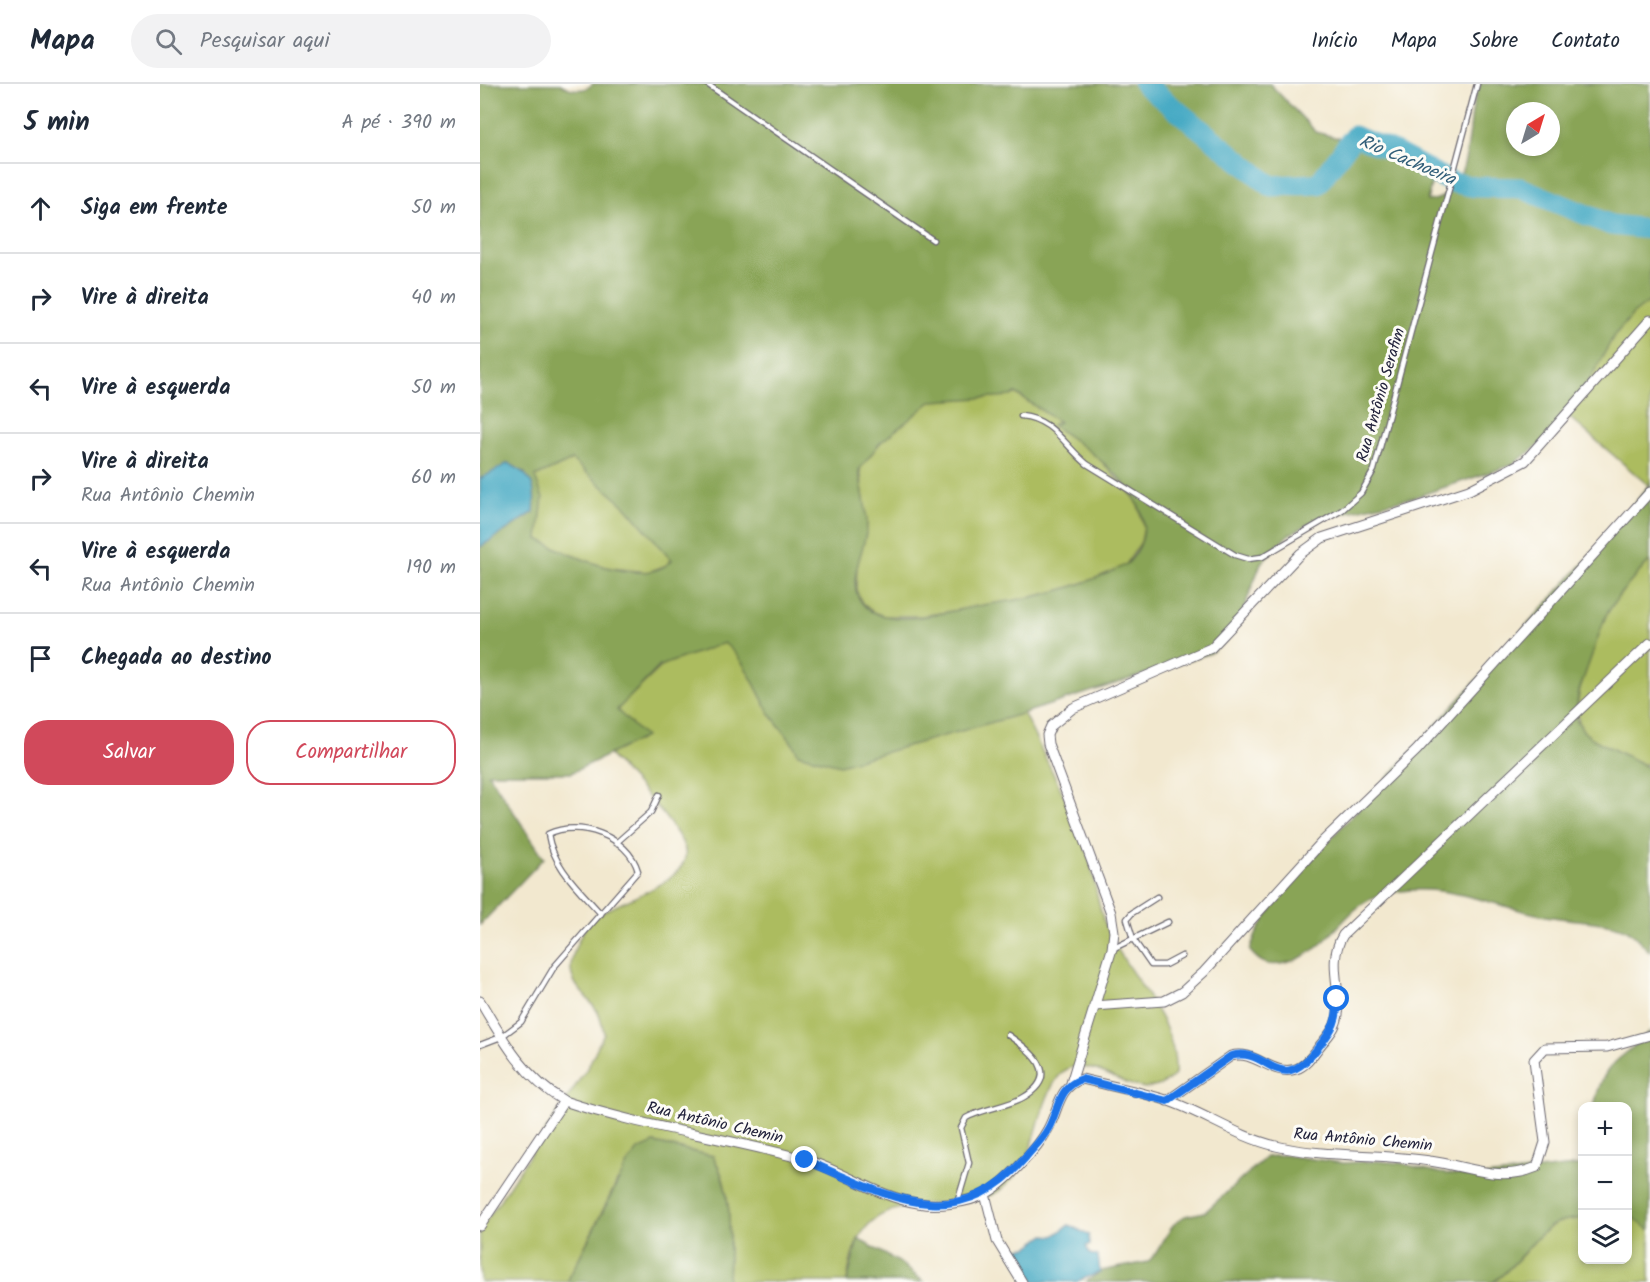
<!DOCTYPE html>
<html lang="pt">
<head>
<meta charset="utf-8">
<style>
	:root { --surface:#fff; --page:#f2f2f3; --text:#1f2937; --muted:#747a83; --line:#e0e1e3; --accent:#d1495b }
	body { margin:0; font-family:Kalam,sans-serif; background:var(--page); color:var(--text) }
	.controls { position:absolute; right:18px; bottom:18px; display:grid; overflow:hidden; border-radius:12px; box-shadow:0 3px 9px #0003 }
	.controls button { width:54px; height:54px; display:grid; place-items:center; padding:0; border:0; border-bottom:2px solid var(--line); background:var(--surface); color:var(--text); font:30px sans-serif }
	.compass { position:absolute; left:1026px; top:18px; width:54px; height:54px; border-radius:50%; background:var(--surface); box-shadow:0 3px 9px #0003; rotate:38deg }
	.stop { position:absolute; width:18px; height:18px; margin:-14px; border:4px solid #1a73e8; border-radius:50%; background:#fff }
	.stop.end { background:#1a73e8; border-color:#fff; box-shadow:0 2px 6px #0008 }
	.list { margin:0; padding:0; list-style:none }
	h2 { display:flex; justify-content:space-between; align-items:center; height:78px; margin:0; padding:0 24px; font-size:26px }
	h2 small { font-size:20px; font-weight:400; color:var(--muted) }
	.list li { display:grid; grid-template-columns:39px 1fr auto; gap:18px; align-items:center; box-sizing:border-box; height:90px; padding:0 24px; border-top:2px solid var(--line) }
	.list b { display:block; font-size:22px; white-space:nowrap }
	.list p { margin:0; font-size:20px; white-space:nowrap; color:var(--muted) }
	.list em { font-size:20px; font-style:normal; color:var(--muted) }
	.actions { display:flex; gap:12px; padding:18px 24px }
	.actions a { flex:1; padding:14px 0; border:2px solid var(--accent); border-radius:24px; text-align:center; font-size:21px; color:var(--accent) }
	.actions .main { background:var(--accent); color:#fff }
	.icon { flex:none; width:33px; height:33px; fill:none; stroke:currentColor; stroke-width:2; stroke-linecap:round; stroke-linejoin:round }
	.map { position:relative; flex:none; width:1170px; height:1198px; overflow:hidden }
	header { display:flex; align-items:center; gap:36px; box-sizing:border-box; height:84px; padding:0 30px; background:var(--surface); border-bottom:2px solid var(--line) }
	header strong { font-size:28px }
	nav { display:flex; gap:33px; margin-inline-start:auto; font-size:21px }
	.search { width:420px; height:54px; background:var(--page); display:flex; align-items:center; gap:15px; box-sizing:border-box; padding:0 21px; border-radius:33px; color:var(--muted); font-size:22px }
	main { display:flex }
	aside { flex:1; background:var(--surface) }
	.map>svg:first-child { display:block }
</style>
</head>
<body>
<header>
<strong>Mapa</strong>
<div class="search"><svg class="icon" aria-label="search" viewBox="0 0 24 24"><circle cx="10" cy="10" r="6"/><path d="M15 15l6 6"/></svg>Pesquisar aqui</div>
<nav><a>Início</a><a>Mapa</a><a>Sobre</a><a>Contato</a></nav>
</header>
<main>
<aside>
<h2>5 min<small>A pé · 390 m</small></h2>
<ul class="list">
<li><svg class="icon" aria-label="ahead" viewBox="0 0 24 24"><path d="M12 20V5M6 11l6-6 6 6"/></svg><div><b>Siga em frente</b></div><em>50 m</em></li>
<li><svg class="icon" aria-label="right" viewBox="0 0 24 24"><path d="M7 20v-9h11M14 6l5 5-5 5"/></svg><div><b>Vire à direita</b></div><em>40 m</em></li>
<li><svg class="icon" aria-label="left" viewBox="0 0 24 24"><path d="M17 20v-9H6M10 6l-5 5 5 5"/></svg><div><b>Vire à esquerda</b></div><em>50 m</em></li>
<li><svg class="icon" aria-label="right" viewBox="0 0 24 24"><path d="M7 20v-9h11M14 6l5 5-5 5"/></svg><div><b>Vire à direita</b><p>Rua Antônio Chemin</p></div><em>60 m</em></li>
<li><svg class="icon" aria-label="left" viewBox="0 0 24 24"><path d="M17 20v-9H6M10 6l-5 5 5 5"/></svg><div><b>Vire à esquerda</b><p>Rua Antônio Chemin</p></div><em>190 m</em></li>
<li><svg class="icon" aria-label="arrive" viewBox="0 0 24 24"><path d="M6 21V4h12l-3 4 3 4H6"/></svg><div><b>Chegada ao destino</b></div></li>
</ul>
<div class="actions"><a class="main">Salvar</a><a>Compartilhar</a></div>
</aside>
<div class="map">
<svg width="1170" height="1198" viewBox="0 0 1170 1198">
	<rect width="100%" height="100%" fill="#fdfcf7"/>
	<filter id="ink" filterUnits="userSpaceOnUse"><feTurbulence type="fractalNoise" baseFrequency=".0167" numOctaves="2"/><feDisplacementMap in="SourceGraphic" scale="12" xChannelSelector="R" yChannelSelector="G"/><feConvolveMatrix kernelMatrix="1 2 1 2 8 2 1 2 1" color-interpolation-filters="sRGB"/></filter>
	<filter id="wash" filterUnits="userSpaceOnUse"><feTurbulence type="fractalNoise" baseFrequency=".008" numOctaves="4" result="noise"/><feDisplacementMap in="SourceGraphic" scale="24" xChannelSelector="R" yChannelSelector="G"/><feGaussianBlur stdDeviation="1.35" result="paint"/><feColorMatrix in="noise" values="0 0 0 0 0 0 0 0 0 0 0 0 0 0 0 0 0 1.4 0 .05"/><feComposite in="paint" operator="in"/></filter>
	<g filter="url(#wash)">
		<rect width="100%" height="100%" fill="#f2e8cf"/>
		<path fill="#acbc5f" stroke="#676f4d" stroke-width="1.5" d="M1170 217V399L1168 401 1089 333C1109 293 1130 241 1170 217Z
			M535 309 579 338 616 371 657 417 664 443 661 458 645 482 607 501 538 516 442 532H404L393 528 382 519 376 506 377 480 387 441 377 360 422 312Z
			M101 365 194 473 187 481 168 488 131 484 0 489V398L30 377Z
			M1170 476V677L1165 681C1147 672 1118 664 1104 648 1085 626 1114 553 1127 530 1138 510 1155 493 1170 476Z
			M240 556 255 567 265 583 539 620C561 667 589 716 606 765 616 792 616 823 629 849 650 895 699 937 695 991 659 1025 632 980 594 983 569 985 559 1043 551 1063 545 1078 535 1094 523 1104 510 1115 491 1117 475 1118 412 1122 376 1123 367 1198H248C249 1155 255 1109 233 1072L174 1059 137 1098 87 1198H0V1146L108 983 124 949C122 942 121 933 117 927 109 913 92 903 91 886 90 871 103 842 115 833 137 816 224 796 202 758 184 725 139 683 113 653L143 619 200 565Z
			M1148 1130 1170 1146V1198H1013C1037 1183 1056 1148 1079 1138 1086 1136 1095 1135 1102 1134V1176H1148Z"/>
		<path fill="#89a456" stroke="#566348" stroke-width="1.5" fill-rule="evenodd" d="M0 0H80C91 6 103 9 113 0H790L836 48 873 58 953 93 947 117C988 115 988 57 992 28 994 18 997 9 1000 0H1170V217L1153 230 1134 252 1089 333 1073 351 1032 381 935 413 840 434 808 451 781 479 762 530 748 555 731 569 538 631 360 681 318 670C311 653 299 644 289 628 275 604 266 576 244 559L180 582 137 626 165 653 91 689H8L64 774 0 841V463L54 428 45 389 28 379 0 398ZM1035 27H1071V63H1035ZM536 309 579 338 572 341C612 368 699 424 648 479 643 483 634 486 628 489 589 506 551 515 509 520 480 524 449 535 419 534 406 533 391 531 382 519 364 496 387 465 387 440 387 423 381 403 379 386L400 359 452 317 531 312ZM92 376 146 423 192 476C164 507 88 470 58 455L63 414 55 393Z
			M1170 399V476L1140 510 1126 531 1098 610 1096 635 1104 648 1115 656 1170 684V868C1163 862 1155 850 1147 846 1129 837 1087 836 1066 832 1010 822 954 792 896 813 862 825 851 867 806 879 789 883 781 880 770 867 778 826 869 736 901 701 981 613 1061 525 1141 438Z
			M1170 947V1146L1148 1130V1022H1114C1125 972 1140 980 1170 947Z
			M174 1059 233 1072C255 1110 249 1155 248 1198H87L147 1080 158 1066Z
			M803 1071 863 1079 897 1077 920 1079 960 1089 996 1093 1102 1081V1134C1095 1135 1086 1136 1079 1138 1056 1147 1037 1183 1013 1198H606L621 1187 668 1178 676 1169 693 1141 705 1132 725 1128 786 1073Z
			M378 1155 419 1178 444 1198H367Z"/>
		<path fill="#43a8c3" stroke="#32657f" stroke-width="1.5" d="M28 379C53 392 56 401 54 428L0 463V395Z
			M589 1141 609 1151 610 1161 606 1162 610 1170 618 1172 620 1188 596 1198 554 1197C545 1187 535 1178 536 1165L548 1163 565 1151 574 1152Z"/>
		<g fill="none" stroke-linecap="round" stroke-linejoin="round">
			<path stroke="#43a8c3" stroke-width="21" d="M664 0 791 102 838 100 874 52 915 68 971 98 995 103 1041 104 1131 141 1170 145"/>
		</g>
	</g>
	<g filter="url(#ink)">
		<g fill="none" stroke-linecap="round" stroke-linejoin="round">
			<defs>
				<path id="lane" d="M227 0 453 156
					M541 332C573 335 584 361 607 380L755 471 768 475 782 473 862 426 881 409 894 386 997 0
					M136 759 171 728 179 711
					M677 813 652 829 647 835 653 855 671 881H685L702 872
					M632 865 688 838
					M0 961 21 953 41 938 74 883 158 787C148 752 99 735 68 750 73 783 100 806 121 830
					M478 1116 489 1079 481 1044 486 1034C504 1024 527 1023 544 1013 583 990 550 966 528 951"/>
				<path id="street" d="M0 917C23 956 44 994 84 1017 162 1043 244 1053 323 1075 362 1086 397 1113 438 1119 457 1123 487 1119 505 1110 524 1101 558 1064 568 1045 579 1025 578 1003 602 995 630 1002 659 1007 686 1016 723 1028 757 1053 796 1062 846 1074 899 1069 950 1077 988 1082 1020 1099 1057 1083L1065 1058 1054 976 1065 964 1127 963 1170 951
					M614 922 684 917 702 908 724 888 842 758 937 666 1170 408
					M591 999 632 865 634 848 631 829 568 660 567 651 571 642 593 624 731 564 820 470 842 454 989 406 1045 377 1170 236
					M687 1017 751 972C775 965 792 993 816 985 826 982 833 971 839 963 844 956 852 949 855 941 867 914 844 882 863 851L1170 559
					M505 1110 517 1157 542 1198
					M0 1142 84 1017"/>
			</defs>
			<use href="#lane" stroke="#6b676f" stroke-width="7"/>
			<use href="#street" stroke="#6b676f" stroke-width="11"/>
			<use href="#lane" stroke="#fff" stroke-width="4.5"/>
			<use href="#street" stroke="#fff" stroke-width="9"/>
		</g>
	</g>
	<g fill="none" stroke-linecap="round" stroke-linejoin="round" filter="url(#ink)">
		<path stroke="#1a73e8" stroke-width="8" d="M325 1076C405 1110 476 1155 545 1074 552 1065 562 1056 568 1045 579 1025 578 1003 602 995L687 1017 751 972C790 961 798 1018 840 961 853 945 858 936 857 915"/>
	</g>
	<g text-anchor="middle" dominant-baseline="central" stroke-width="6" stroke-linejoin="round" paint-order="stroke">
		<g font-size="16" fill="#22223b" stroke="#fdfcf7">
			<text transform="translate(901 311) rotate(-74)">Rua Antônio Serafim</text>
			<text transform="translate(235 1039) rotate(13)">Rua Antônio Chemin</text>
			<text transform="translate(883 1056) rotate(5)">Rua Antônio Chemin</text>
		</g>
		<g font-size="18" font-style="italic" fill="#315e78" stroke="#fdfcf7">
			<text transform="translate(927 77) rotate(23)">Rio Cachoeira</text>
		</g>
	</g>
</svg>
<div class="controls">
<button>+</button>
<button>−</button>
<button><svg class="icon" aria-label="layers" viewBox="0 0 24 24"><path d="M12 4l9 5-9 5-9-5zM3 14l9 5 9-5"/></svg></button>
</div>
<svg class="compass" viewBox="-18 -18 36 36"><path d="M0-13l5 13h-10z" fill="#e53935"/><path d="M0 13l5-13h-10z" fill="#747a83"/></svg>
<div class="stop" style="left:857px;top:915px"></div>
<div class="stop end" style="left:325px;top:1076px"></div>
</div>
</main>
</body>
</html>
